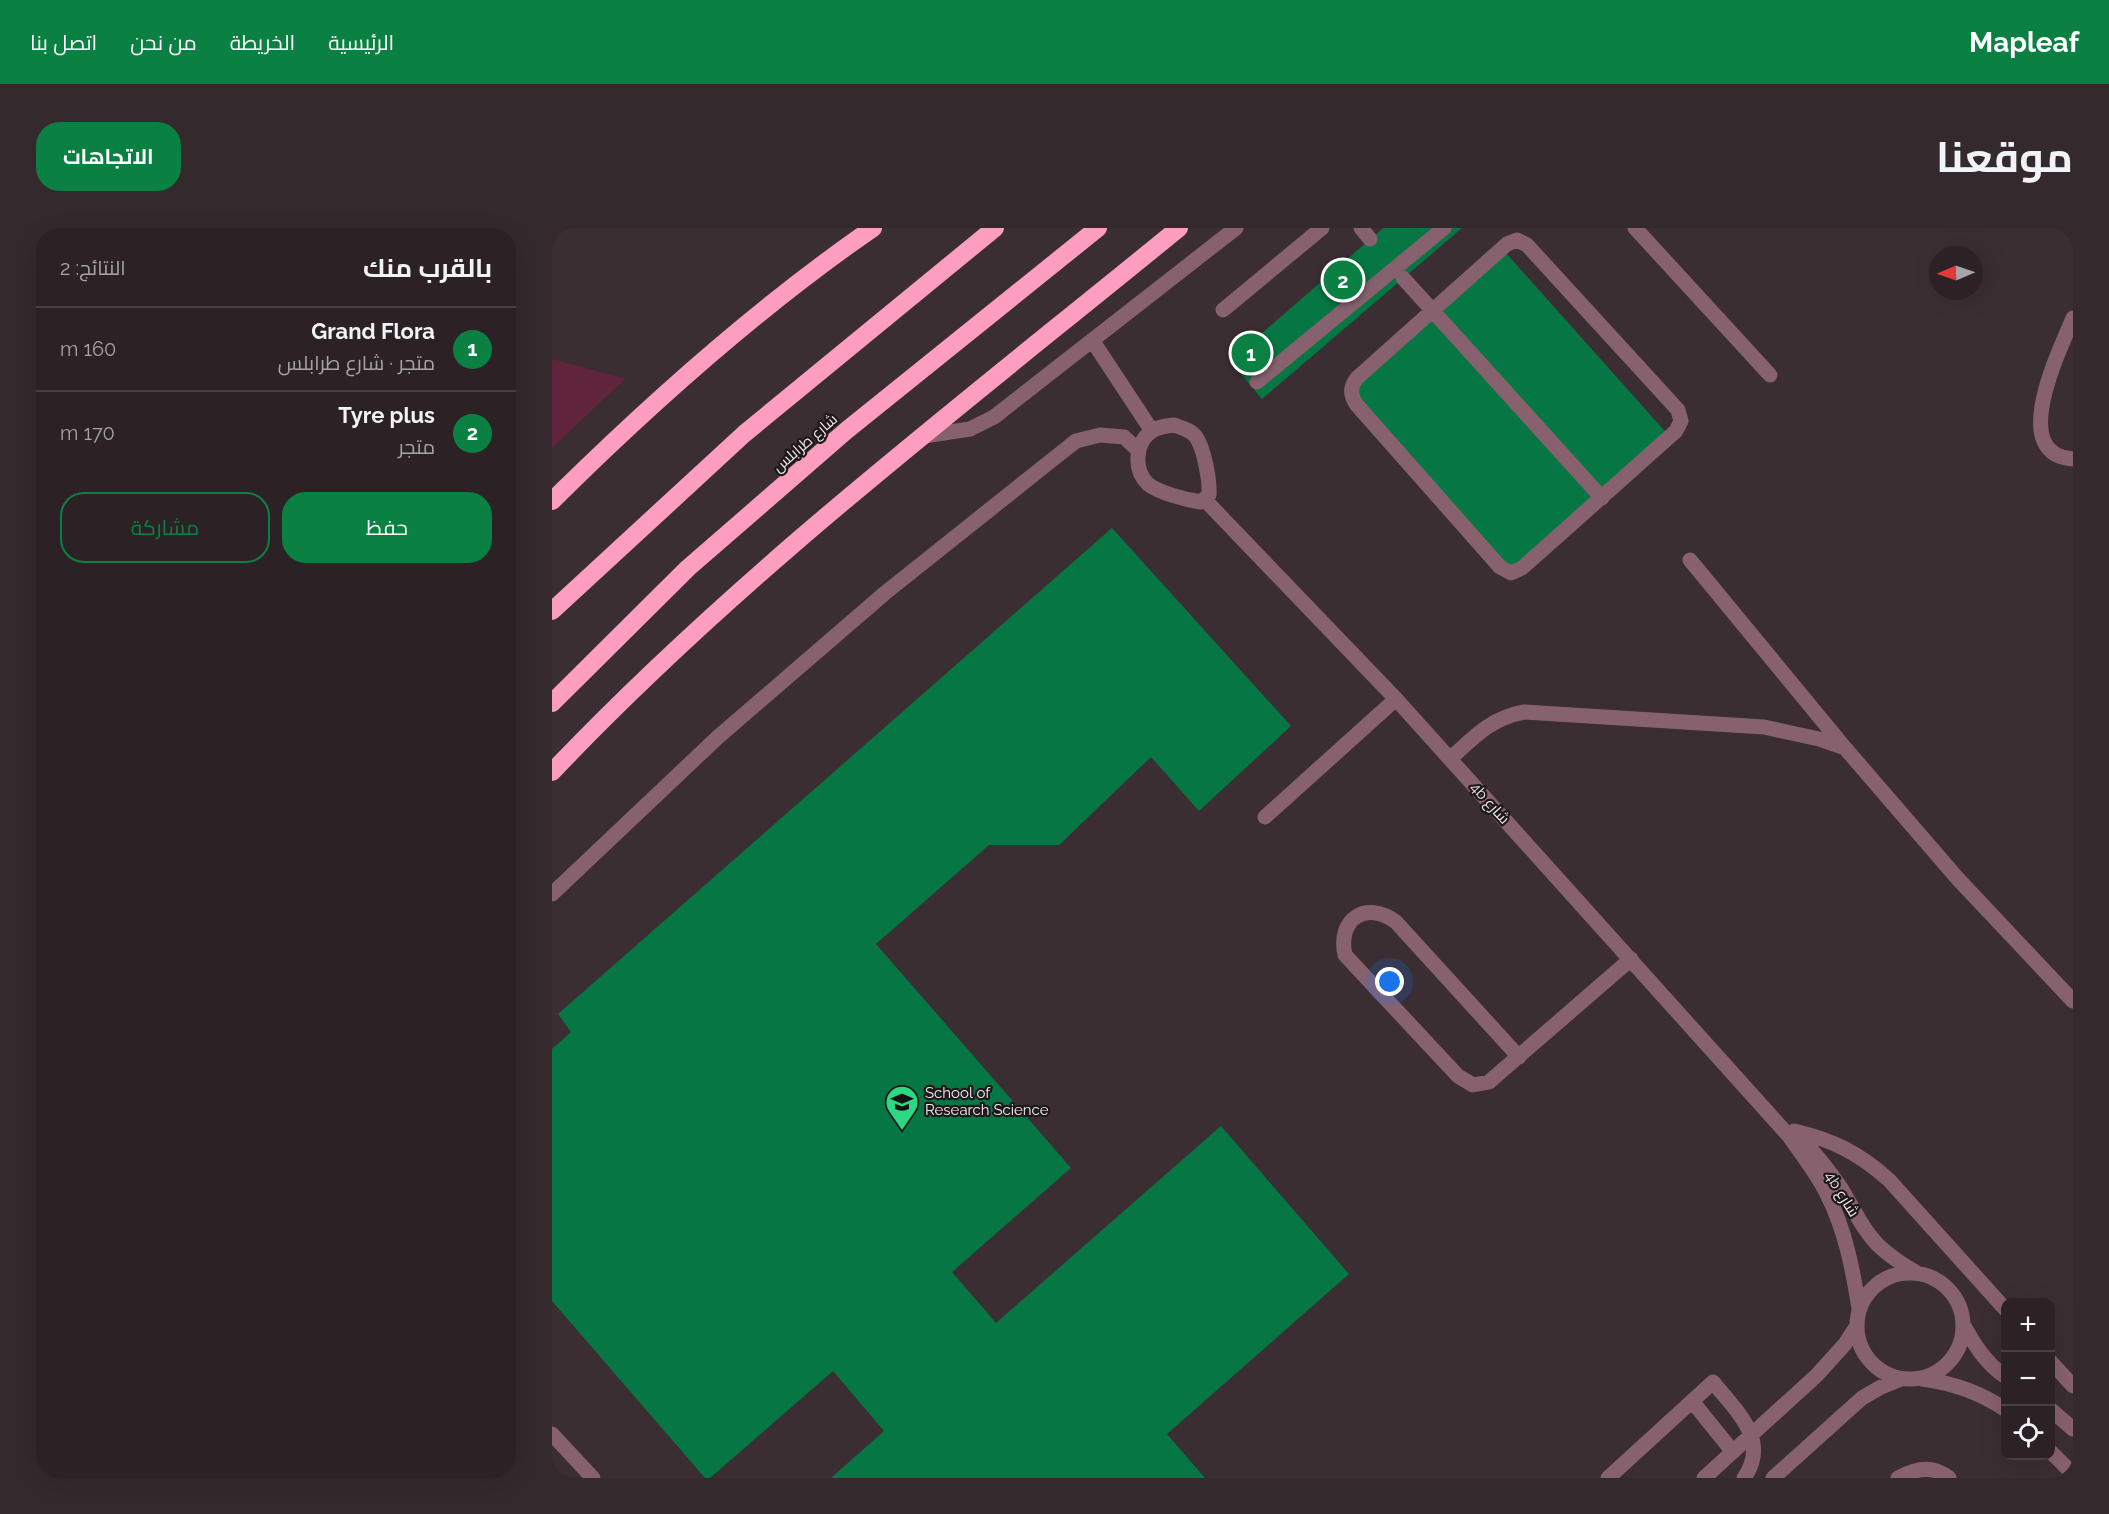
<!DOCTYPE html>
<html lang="ar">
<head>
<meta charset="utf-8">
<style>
	:root { --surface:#2c2226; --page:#342a2e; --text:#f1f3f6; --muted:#a6a4a7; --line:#483f43; --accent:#0b8043 }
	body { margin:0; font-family:Raleway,Cairo,sans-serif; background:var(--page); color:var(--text); direction:rtl }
	.controls { position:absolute; right:18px; bottom:18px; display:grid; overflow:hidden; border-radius:12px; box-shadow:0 6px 24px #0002 }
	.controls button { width:54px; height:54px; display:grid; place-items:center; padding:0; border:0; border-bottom:2px solid var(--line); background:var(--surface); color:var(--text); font:30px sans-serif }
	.compass { position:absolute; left:1377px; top:18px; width:54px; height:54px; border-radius:50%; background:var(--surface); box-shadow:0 6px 24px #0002; rotate:268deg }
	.you { position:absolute; left:838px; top:754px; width:21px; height:21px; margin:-15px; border:4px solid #fff; border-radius:50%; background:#1a73e8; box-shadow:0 0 0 9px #1a73e833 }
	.badge { display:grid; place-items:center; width:39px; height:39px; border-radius:50%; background:var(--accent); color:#fff; font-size:20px; font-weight:700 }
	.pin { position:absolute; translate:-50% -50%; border:3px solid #fff; box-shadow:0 2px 6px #0006 }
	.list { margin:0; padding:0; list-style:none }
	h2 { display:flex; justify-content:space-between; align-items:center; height:78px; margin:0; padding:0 24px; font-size:26px }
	h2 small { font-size:20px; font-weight:400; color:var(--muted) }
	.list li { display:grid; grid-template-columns:39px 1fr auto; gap:18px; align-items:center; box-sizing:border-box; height:84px; padding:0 24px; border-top:2px solid var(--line) }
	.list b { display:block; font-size:22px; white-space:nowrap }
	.list p { margin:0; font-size:20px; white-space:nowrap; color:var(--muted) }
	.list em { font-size:20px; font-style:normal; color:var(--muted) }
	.actions { display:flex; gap:12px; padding:18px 24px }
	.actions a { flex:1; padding:14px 0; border:2px solid var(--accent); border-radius:24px; text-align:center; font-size:21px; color:var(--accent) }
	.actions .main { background:var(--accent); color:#fff }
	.icon { flex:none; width:33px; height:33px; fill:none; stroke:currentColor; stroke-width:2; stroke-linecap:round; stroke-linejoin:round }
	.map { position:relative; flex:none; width:1521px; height:1250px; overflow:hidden; direction:ltr; border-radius:24px }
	header { display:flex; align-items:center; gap:36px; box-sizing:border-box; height:84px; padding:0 30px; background:var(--accent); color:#fff }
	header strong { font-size:28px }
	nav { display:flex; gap:33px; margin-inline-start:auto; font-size:21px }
	.intro { display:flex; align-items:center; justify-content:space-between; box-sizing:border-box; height:144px; padding:0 36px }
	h1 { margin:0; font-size:42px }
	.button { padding:15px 27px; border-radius:24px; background:var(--accent); color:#fff; font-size:21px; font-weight:700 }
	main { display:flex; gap:36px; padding:0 36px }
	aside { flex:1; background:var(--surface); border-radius:24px; box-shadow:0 6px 24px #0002 }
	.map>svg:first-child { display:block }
</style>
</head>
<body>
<header>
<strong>Mapleaf</strong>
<nav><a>الرئيسية</a><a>الخريطة</a><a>من نحن</a><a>اتصل بنا</a></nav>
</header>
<div class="intro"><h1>موقعنا</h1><a class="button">الاتجاهات</a></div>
<main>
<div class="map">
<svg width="1521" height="1250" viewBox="0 0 1521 1250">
	<rect width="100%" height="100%" fill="#3b2e32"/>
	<path fill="#60253d" d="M0 131 73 151 0 220Z"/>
	<path fill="#067644" d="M831 0H910L710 171 678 133Z
		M954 25 1119 210 962 351 797 165Z
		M560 300 739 498 647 583 599 529 507 617H437L324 716 519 940 400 1044 444 1095 669 898 797 1046 615 1206 653 1250H279L332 1203 281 1143 158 1250H153L0 1073V821L19 804 6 786Z"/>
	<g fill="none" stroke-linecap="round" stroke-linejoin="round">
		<path stroke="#88616e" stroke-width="15" d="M809 0 818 11
			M1083 0 1218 147
			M965 12 975 17 1126 182 1129 193 1124 203 970 340 959 345 948 339 804 176C798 166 798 159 805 150L955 16Z
			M851 50 1050 270
			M671 82 770 0
			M1521 90C1508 122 1455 227 1521 231
			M540 112 600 203
			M705 154 892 0
			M622 197C630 200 639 202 644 209 652 220 658 253 657 267L649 274C635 272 607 265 596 256 581 242 583 214 600 203 607 198 615 198 622 197Z
			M372 208 418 201 442 189 684 0
			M653 272 844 471 1237 908C1250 927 1265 945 1275 966 1293 1001 1301 1042 1307 1081
			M1138 332 1293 520 1406 651 1521 773
			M898 531C922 509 939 490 972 484L1212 499 1267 511 1293 520
			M713 589 844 471
			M0 666 166 509 333 365 505 228 524 213 548 207 572 209 586 222
			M967 829 844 694C814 672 785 691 793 727L906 848 921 857 937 854 1079 731
			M1242 903C1281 912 1307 925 1337 952L1454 1082
			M1245 906C1261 923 1276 941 1289 960 1301 980 1311 1002 1327 1018 1339 1029 1351 1037 1365 1045
			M1305 1098a53 53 0 1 1 106 0a53 53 0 1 1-106 0Z
			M1411 1096C1422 1116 1434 1136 1454 1149
			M1498 1133 1521 1158
			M1370 1151C1401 1155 1428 1164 1454 1182
			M1140 1173 1181 1224
			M1498 1181 1521 1201
			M0 1206 41 1250
			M1498 1223 1521 1246
			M1056 1250 1161 1154C1183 1182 1219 1212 1192 1250
			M1152 1250 1265 1147 1293 1116 1304 1099
			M1221 1250 1310 1170 1329 1159 1349 1151
			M1346 1250C1362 1241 1381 1236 1397 1250"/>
		<path stroke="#fd9dbf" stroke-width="18" d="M0 273C100 174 205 80 321 0
			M0 383 192 206 443 0
			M0 475 136 340 295 202 546 0
			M0 544C191 343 413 175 627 0"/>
	</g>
	<defs>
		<symbol id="school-pin" viewBox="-11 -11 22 30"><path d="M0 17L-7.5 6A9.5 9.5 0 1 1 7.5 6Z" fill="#2cd884" stroke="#1e181a"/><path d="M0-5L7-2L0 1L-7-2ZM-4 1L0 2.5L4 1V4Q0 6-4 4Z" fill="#111"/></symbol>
	</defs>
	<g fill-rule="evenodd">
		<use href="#school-pin" x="331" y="855" width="38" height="52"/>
	</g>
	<g text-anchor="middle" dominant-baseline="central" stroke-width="4.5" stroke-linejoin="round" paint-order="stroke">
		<g font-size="15" fill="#f5ecee" stroke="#1e181a">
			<text transform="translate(253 215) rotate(-41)">شارع طرابلس</text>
			<text transform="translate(938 575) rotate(48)">4b شارع</text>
			<text transform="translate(1290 966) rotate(58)">4b شارع</text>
		</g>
		<g font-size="15" fill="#f5ecee" stroke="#1e181a" text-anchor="start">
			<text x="373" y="865">School of<tspan x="373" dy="17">Research Science</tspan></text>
		</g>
	</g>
</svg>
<div class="controls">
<button>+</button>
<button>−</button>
<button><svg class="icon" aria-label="locate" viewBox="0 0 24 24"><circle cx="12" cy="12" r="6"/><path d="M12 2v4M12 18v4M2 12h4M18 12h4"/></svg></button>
</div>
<svg class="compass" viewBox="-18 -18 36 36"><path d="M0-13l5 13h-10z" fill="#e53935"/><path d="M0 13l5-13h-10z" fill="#a6a4a7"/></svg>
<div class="you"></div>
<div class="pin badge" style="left:699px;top:125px">1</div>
<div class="pin badge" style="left:791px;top:52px">2</div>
</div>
<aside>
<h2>بالقرب منك<small>النتائج: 2</small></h2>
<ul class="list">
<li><span class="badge">1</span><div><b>Grand Flora</b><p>متجر · شارع طرابلس</p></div><em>160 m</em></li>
<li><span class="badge">2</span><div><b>Tyre plus</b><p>متجر</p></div><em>170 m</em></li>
</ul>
<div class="actions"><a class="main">حفظ</a><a>مشاركة</a></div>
</aside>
</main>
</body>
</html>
